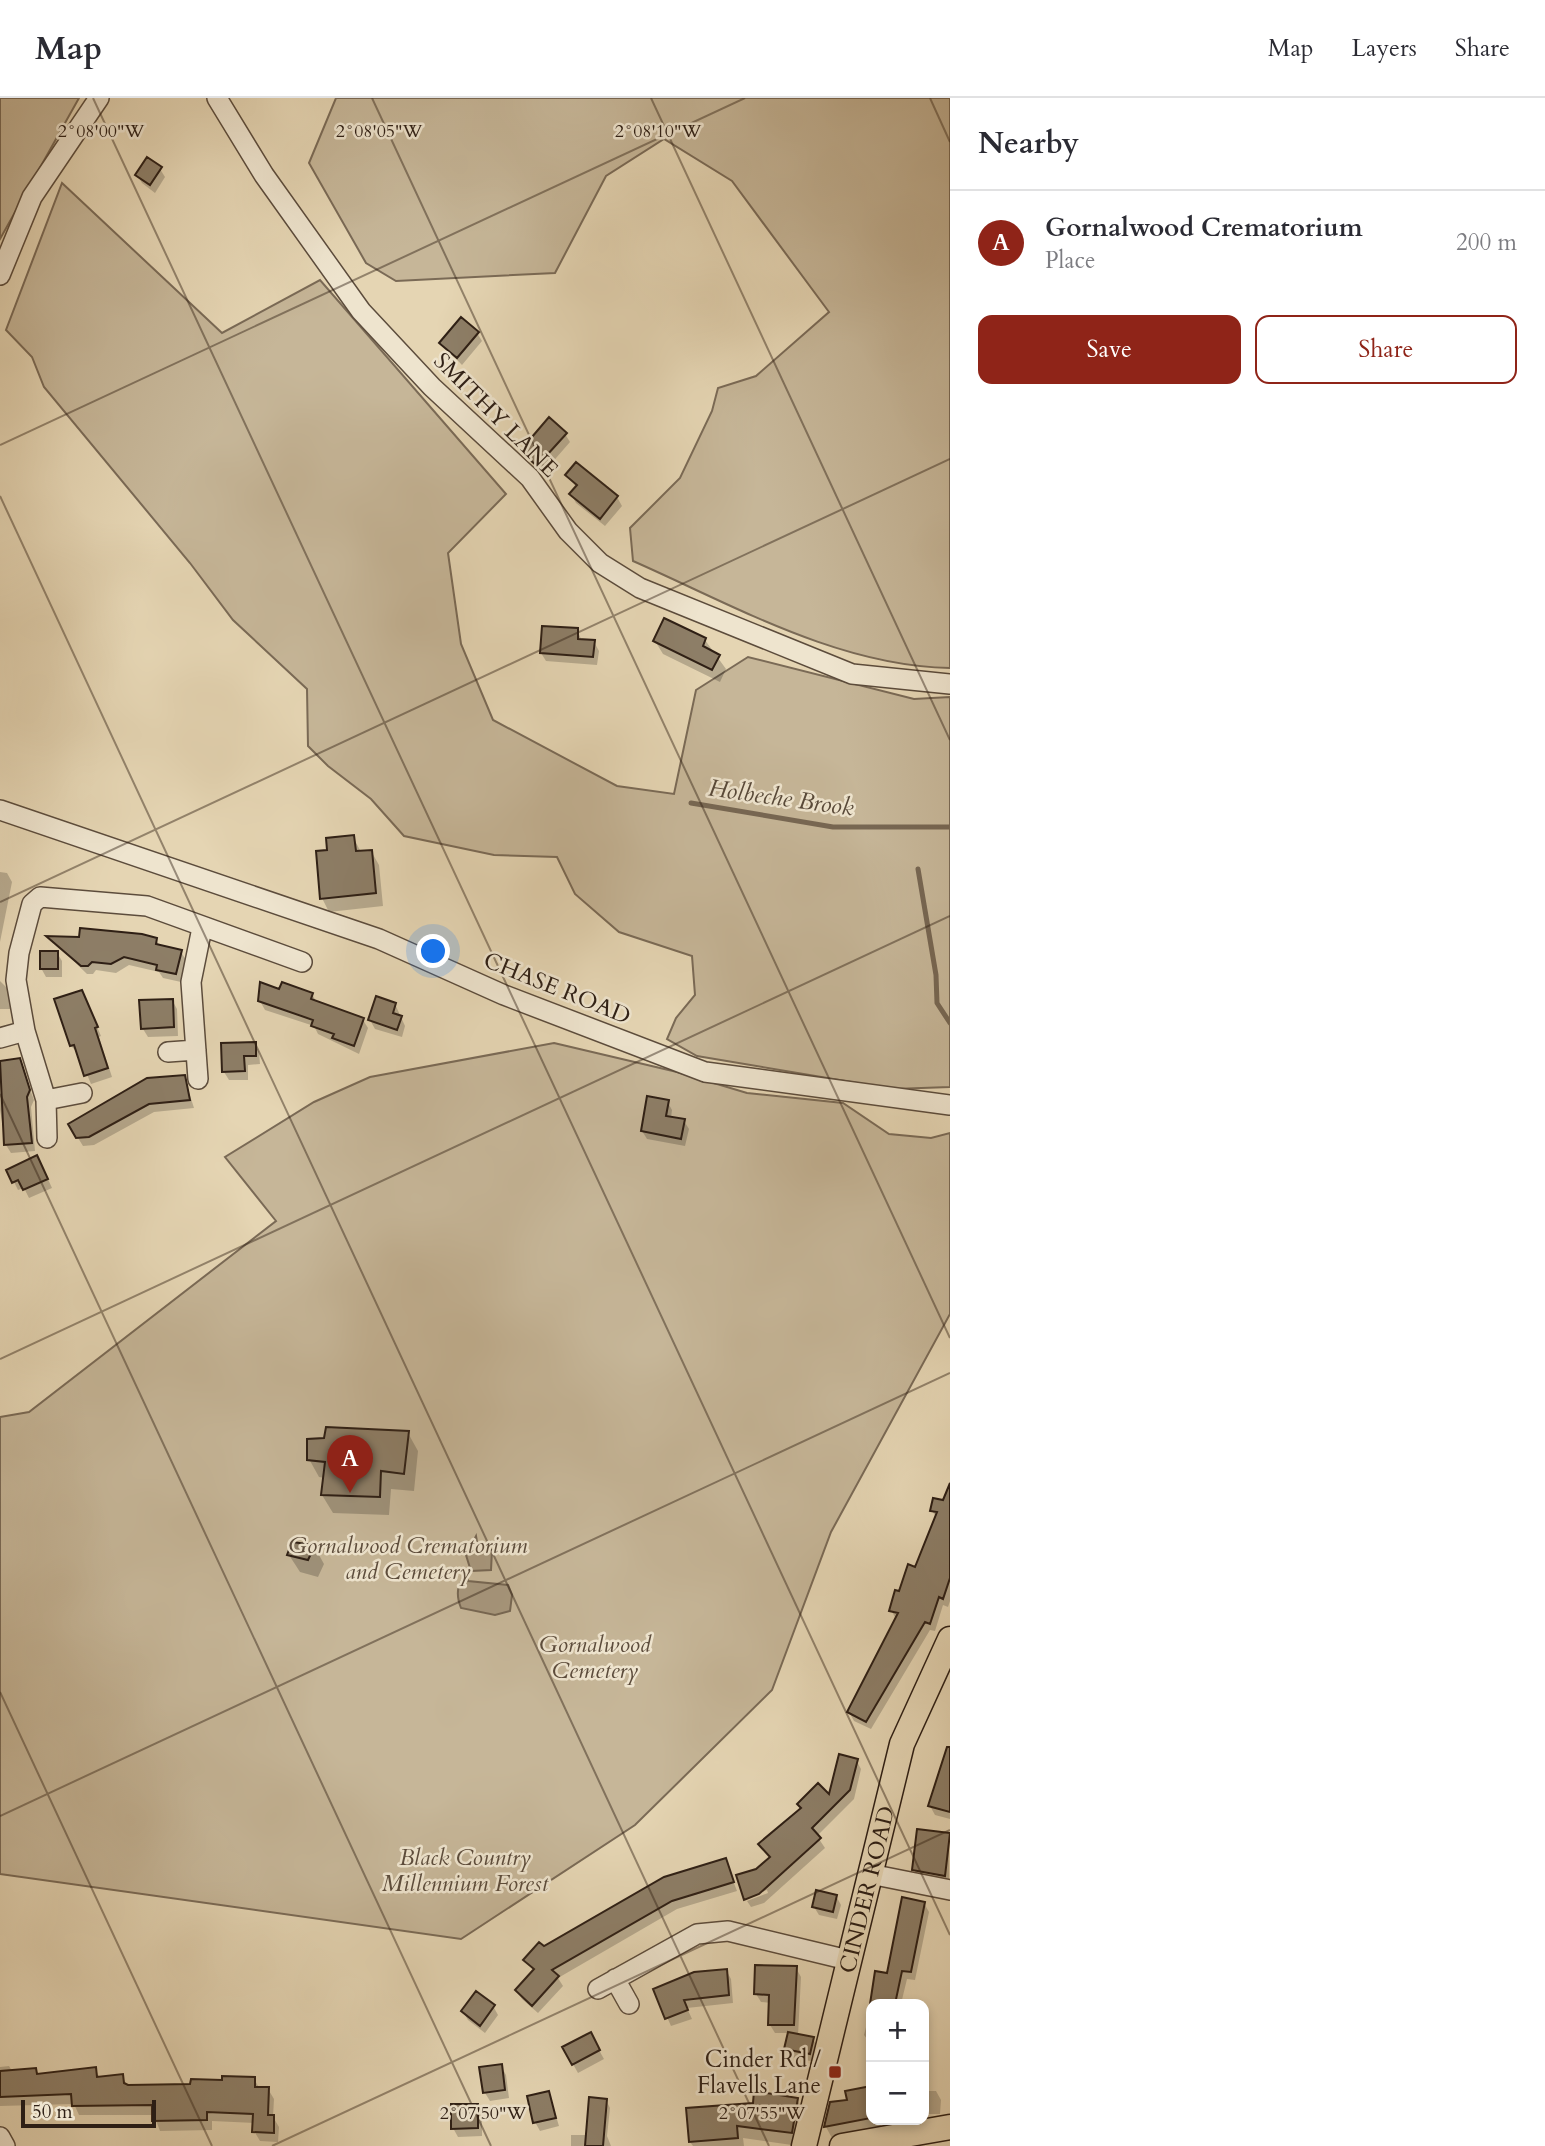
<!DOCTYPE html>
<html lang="en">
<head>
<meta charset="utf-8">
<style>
	:root { --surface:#fff; --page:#f7f7f7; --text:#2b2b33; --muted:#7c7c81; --line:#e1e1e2; --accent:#8f2418 }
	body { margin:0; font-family:Cardo,serif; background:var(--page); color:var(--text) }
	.controls { position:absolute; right:21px; bottom:21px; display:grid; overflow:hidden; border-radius:14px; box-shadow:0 4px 10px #0003 }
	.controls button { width:63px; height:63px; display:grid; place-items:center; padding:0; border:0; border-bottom:2px solid var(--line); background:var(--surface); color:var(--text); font:35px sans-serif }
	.scale { position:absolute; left:21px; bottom:18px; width:135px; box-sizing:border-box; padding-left:7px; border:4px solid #2e1f15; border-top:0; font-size:19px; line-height:24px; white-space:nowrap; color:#2e1f15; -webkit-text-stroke:5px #eee4ce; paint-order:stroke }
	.you { position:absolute; left:434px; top:854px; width:24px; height:24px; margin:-18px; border:5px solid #fff; border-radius:50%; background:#1a73e8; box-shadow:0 0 0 10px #1a73e833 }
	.badge { display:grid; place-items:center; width:46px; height:46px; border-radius:50%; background:var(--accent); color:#fff; font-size:23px; font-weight:700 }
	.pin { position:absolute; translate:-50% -58px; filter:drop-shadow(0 2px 4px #0008) }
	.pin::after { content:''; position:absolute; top:37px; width:24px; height:21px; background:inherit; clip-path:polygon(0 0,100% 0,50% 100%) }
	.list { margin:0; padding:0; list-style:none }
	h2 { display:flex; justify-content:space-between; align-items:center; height:91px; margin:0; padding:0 28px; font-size:30px }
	h2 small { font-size:23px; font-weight:400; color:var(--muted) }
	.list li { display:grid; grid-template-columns:46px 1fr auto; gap:21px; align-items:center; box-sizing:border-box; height:105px; padding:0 28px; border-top:2px solid var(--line) }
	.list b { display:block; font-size:26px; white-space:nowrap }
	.list p { margin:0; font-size:23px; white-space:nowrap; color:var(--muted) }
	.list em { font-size:23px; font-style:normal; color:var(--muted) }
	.actions { display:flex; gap:14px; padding:21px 28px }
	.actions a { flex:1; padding:16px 0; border:2px solid var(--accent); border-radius:14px; text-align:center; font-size:24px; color:var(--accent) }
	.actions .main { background:var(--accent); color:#fff }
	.map { position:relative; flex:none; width:950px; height:2048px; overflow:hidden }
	header { display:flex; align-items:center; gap:42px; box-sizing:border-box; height:98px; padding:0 35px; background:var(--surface); border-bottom:2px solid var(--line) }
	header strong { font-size:33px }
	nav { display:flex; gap:38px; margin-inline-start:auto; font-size:24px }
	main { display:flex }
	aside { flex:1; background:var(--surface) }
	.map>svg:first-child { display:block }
</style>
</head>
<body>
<header>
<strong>Map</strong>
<nav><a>Map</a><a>Layers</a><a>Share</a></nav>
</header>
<main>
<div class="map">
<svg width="950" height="2048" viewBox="0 0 950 2048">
	<rect width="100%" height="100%" fill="#e5d5b3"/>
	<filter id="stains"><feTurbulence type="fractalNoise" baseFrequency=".00286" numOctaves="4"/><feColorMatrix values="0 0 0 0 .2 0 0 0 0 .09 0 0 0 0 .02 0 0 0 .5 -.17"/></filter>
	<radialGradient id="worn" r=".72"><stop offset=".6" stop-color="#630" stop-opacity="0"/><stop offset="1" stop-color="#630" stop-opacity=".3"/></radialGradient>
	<path fill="#c6b698" stroke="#7a6a56" stroke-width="2" d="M0 0H79L0 141Z
		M336 0H950V570C838 568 733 507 633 463L630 430 680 380 712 313 718 290 756 278 829 214 732 83 664 41 606 78 555 175 396 183 366 165 309 65Z
		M62 85 222 235 320 182 506 396 448 455 461 546 493 622 617 688 674 696 696 592 748 559 914 601 950 599V989L893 991 697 958 667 941 676 920 695 897 692 858 619 834 575 796 557 759 494 757 404 738 371 701 328 668 308 648 307 591 233 522 190 465 44 289 32 259 6 232Z
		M554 945 677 974 747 995 843 1005 889 1036 931 1040 950 1035V1216L831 1434 772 1592 635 1727 461 1841 0 1776V1319L29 1314 276 1123 225 1059 314 1004 370 979Z"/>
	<path fill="#a7977d" stroke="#776753" stroke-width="2" d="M476 1438 478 1450 492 1452 491 1472 471 1473 467 1479 468 1483 508 1487 512 1497 510 1513 495 1517 461 1510C454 1492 459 1485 470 1470L466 1457Z"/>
	<path fill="#0003" d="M160 71 165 79 155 95 142 85 137 77Z
		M477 235 482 243 462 267 441 245Z
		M565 336 570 344 543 375 522 353Z
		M567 378 617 399 622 408 605 428 576 405 571 396 577 390Z
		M577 532 582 543 594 544 599 553 597 567 546 563 541 555Z
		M705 542 726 571 720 584 663 556 655 543Z
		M353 739 361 754 371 753 379 767 383 808 329 814 322 800 329 754Z
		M0 774 7 775 12 784 0 844Z
		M50 840 156 842 160 848 181 854 186 862 181 884 163 880 159 874 129 867 116 875 96 872 93 876H87Z
		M57 855 62 863V879H46L41 870Z
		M0 883 8 891 11 911H0Z
		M280 893 312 896 317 905 363 922 368 930 359 956 318 936 314 928 265 912 260 903Z
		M172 902 177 911 178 938 148 939 143 931Z
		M86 903 101 938 99 939 112 979 91 986 78 955 71 948Z
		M395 906 405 928 402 939 375 931 370 922Z
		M255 945 259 954 260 966 248 967V982H229L224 974Z
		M19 962 34 1002 31 1009 35 1053 11 1055 6 1047 0 1012V969Z
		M184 979 194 1010 154 1014 94 1047 83 1048 70 1027Z
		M667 1003 672 1012 671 1020 684 1023 689 1031 685 1048 647 1041 642 1033Z
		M42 1068 52 1090 29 1100 24 1090 18 1092 14 1084Z
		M408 1335 418 1353 414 1393 391 1391 389 1417 333 1415 322 1397 325 1380 319 1379 309 1361Z
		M950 1405V1503L948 1509 943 1507 935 1533 930 1532 871 1631 854 1623 849 1614 896 1521 891 1512 916 1471 937 1420 932 1413Z
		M314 1448 324 1466 318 1479 300 1474 289 1457Z
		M950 1652V1721L935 1717 930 1708Z
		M856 1662 861 1671 854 1701 817 1738 825 1750 764 1805 751 1809 747 1803 768 1795 767 1792 745 1799 757 1772 770 1760 760 1746 830 1700Z
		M949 1737V1786L919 1780 914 1772Z
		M725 1762 737 1793 677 1811 558 1880 563 1888 538 1915 522 1901 517 1892 534 1873 525 1862Z
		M836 1798 841 1807 837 1821 819 1817 814 1809Z
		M924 1805 929 1814 915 1882 907 1881 901 1906H872L877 1875 888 1877Z
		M796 1870 801 1879 798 1938 813 1941 818 1950 815 1964 791 1959 786 1951 789 1935H775L770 1927 771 1905 761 1904 756 1896Z
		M726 1872 731 1881 733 1905 687 1910 692 1921 671 1928 655 1892Z
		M493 1908 498 1917 485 1935 468 1922 463 1914Z
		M871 1910V1946L864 1937Z
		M590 1936 604 1961 578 1975 564 1950Z
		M9 1968 12 1973 35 1972 38 1977 95 1971 100 1980 122 1978 128 1989 192 1987 254 1981 260 1991H268L274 2001 273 2019 279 2029 278 2044 260 2043 254 2033 255 2025 212 2023V2032L160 2033 154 2017H79L74 2006 0 2008V1969Z
		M501 1968 506 1977 509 2000 490 2003 485 1995Z
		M869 1990 871 2022H880L882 2033 833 2042 826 2029 831 2006 849 2003Z
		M924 1993H936L941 2002 940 2016H924Z
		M549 1995 559 2028 540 2033 535 2024Z
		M606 2002 610 2010 607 2038 611 2048H571V2037H588Z
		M797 2002 805 2015 799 2048 743 2040 744 2048H693L690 2044 754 2006Z
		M477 2008 482 2016V2038L458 2039 453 2030Z"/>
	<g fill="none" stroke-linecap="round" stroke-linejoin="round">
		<path stroke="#776753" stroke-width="5" d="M691 705 833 729H950
			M918 771 936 877 937 905 950 925"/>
	</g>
	<path fill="#8d7e67" stroke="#2e1f15" stroke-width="2" d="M147 59 162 69 150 87 135 77Z
		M461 219 479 234 457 260 439 245Z
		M549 319 567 335 537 368 520 353Z
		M576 364 618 398 600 421 569 396 577 387 565 377Z
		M664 520 706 540 703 548 720 557 712 572 653 543Z
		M542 528 578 530V541L595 542 593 559 540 555Z
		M354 737 356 753 372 752 376 795 320 801 316 753 327 752 326 740Z
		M80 830 142 836 157 840 156 846 182 852 176 876 156 872 157 867 124 859 111 866 92 864 88 868H81L46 838 79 839Z
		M40 853H58V871H40Z
		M260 884 279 891 282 884 313 895 311 901 364 920 354 948 332 940 334 936 311 928 313 922 258 903Z
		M82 892 98 929 95 930 108 970 84 978 74 947 70 948 54 901Z
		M376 898 396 905 393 915 402 918 397 932 368 922Z
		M173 901 174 929 141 931 139 902Z
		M256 944V958H244L245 973 222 974 221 945Z
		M20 960 30 992 27 999 32 1045 4 1047 0 963Z
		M185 977 190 1002 149 1006 89 1039 76 1040 68 1026 147 980Z
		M647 998 669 1002 666 1018 685 1021 681 1041 641 1033Z
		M37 1057 48 1081 23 1092 18 1082 12 1085 6 1072Z
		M326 1329 409 1333 404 1376 381 1373 380 1399 321 1397 325 1364 307 1362V1341L324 1340Z
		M950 1385V1480L943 1501 939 1499 930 1526 925 1524 866 1624 847 1614 898 1515 889 1513 895 1492 899 1493 908 1466 915 1469 937 1414 930 1413 933 1400 943 1402Z
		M292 1444 315 1447 308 1462 287 1457Z
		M947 1649H950V1714L928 1708Z
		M839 1656 858 1661 850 1692 812 1730 821 1740 759 1796 744 1802 736 1777 756 1771 770 1759 758 1746 801 1710 797 1706 818 1685 829 1696Z
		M917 1731 950 1735 945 1778 912 1772Z
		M726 1760 734 1784 672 1803 552 1872 559 1878 532 1908 515 1892 534 1871 523 1862 539 1844 544 1848 664 1779Z
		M816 1792 837 1797 833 1814 812 1809Z
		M902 1799 925 1804 911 1874 902 1873 895 1906H870L875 1873 887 1875Z
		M755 1867 797 1868 794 1927H768L769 1897 754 1896Z
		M727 1871 729 1897 684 1902 688 1912 665 1921 653 1891 694 1874Z
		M476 1893 495 1907 480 1928 461 1913Z
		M591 1934 600 1952 572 1967 562 1949Z
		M788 1934 814 1939 810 1956 784 1951Z
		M502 1966 505 1992 483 1995 479 1969Z
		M96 1969 97 1979 123 1976 124 1985 128 1987 190 1986 191 1981 222 1982V1978L255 1979V1989H269L268 2017H274V2035L252 2034 253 2016 207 2014V2022L152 2023V2007L72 2008 71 1996 0 1999V1973L36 1970 37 1976Z
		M871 1988V2020L824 2029 830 2004 847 2002 845 1993Z
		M549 1993 556 2020 533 2025 527 1998Z
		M754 1993 798 2000 792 2035 737 2028 738 2040 689 2044 686 2010 753 2005Z
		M589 1999 607 2001 603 2048H585Z
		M451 2006H478V2030L451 2031Z"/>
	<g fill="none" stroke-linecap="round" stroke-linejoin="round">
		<defs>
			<path id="minor" d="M217 0 264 77 361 213 432 289 530 380 568 433 600 465 640 490 852 576 950 586
				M0 177 32 99 99 0
				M0 712 379 841 504 897 705 974 950 1007
				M0 940 25 933
				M168 954 196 952
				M198 981 191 884 202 830
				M46 1002 82 995
				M47 1040 46 1002 25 933 16 882 19 855 32 806 40 799 147 808 302 864
				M870 1776 950 1792
				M615 1881 629 1906
				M598 1891 697 1836 728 1833 848 1862
				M0 2039 5 2048"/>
			<g id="major">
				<path id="s1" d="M804 2048 902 1646 950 1541"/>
				<path d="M842 2048 950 2029"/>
			</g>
		</defs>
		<use href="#minor" stroke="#5c4c3c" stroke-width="22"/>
		<use href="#major" stroke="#2e1f15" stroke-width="27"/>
		<use href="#minor" stroke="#eee4ce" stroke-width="19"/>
		<use href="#major" stroke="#e5d5b3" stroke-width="24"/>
	</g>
	<path fill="none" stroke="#2e1f15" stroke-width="2" stroke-opacity="0.45" d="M93 0 950 1837M372 0 950 1240M651 0 950 642M930 0 950 44M0 347 745 0M0 398 769 2048M0 804 950 361M0 996 491 2048M0 1261 950 818M0 1594 212 2048M0 1718 950 1275M272 2048 950 1732"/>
	<rect fill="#8f2418" stroke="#eee4ce" stroke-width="2.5" x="828" y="1967" width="14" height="14" rx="3.5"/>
	<g text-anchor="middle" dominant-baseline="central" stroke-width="5" stroke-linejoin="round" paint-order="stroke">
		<g font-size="23" fill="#2e1f15" stroke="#eee4ce">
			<text transform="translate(496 317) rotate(45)">SMITHY LANE</text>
			<text transform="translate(557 890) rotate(22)">CHASE ROAD</text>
			<text stroke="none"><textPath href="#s1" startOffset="264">CINDER ROAD</textPath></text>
		</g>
		<g font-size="23" font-style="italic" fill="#5c4c3c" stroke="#eee4ce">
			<text x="408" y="1447">Gornalwood Crematorium<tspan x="408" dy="26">and Cemetery</tspan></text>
			<text x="595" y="1546">Gornalwood<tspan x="595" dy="26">Cemetery</tspan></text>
			<text x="465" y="1759">Black Country<tspan x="465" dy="26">Millennium Forest</tspan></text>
		</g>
		<g font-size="23" fill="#2e1f15" stroke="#eee4ce" text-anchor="end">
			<text x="821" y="1961">Cinder Rd /<tspan x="821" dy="26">Flavells Lane</tspan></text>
		</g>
		<g font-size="24" font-style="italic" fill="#584939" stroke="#eee4ce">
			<text transform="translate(781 700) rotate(8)">Holbeche Brook</text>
		</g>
	</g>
	<g font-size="18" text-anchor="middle" fill="#2e1f15" stroke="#eee4ce" stroke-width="5" stroke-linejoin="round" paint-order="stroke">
		<text x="101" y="39">2°08'00"W</text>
		<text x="379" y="39">2°08'05"W</text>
		<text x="658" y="39">2°08'10"W</text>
		<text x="483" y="2021">2°07'50"W</text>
		<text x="762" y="2021">2°07'55"W</text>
	</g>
	<rect width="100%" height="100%" filter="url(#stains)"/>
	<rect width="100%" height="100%" fill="url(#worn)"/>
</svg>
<div class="controls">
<button>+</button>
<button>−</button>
</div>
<div class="scale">50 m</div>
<div class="you"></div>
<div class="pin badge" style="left:350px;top:1395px">A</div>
</div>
<aside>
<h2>Nearby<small></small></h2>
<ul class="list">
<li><span class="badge">A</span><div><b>Gornalwood Crematorium</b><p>Place</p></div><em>200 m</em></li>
</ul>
<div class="actions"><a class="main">Save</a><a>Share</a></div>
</aside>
</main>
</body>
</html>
